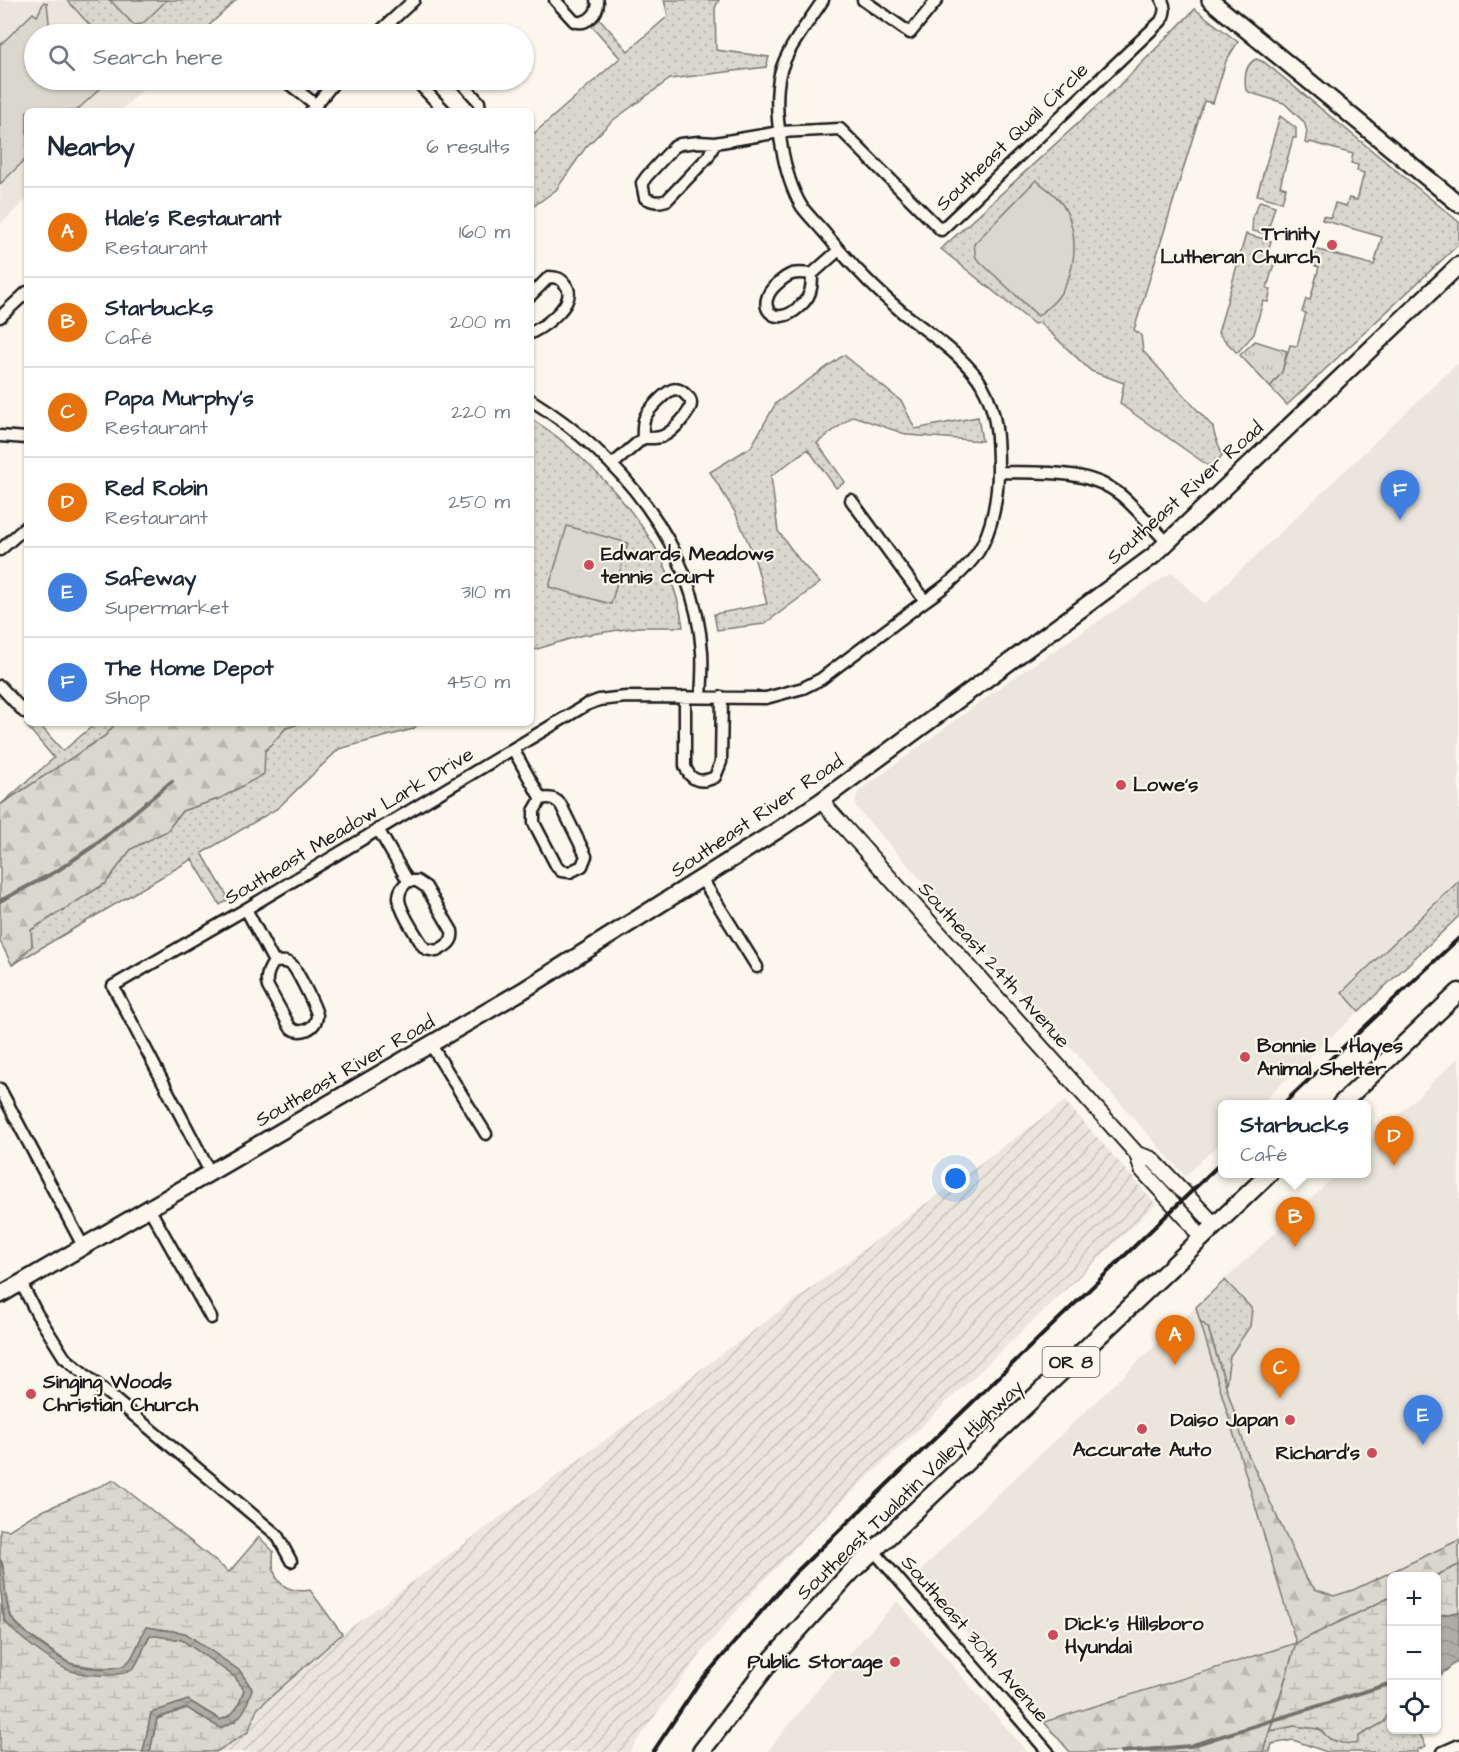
<!DOCTYPE html>
<html lang="en">
<head>
<meta charset="utf-8">
<style>
	:root { --surface:#fff; --page:#f2f2f3; --text:#1f2937; --muted:#747a83; --line:#e0e1e3; --accent:#d1495b }
	body { margin:0; font-family:"Architects Daughter",sans-serif; background:var(--page); color:var(--text) }
	.controls { position:absolute; right:18px; bottom:18px; display:grid; overflow:hidden; border-radius:9px; box-shadow:0 2px 4px #0004 }
	.controls button { width:54px; height:54px; display:grid; place-items:center; padding:0; border:0; border-bottom:2px solid var(--line); background:var(--surface); color:var(--text); font:30px sans-serif }
	.you { position:absolute; left:956px; top:1179px; width:21px; height:21px; margin:-15px; border:4px solid #fff; border-radius:50%; background:#1a73e8; box-shadow:0 0 0 9px #1a73e833 }
	.badge { display:grid; place-items:center; width:39px; height:39px; border-radius:50%; background:var(--accent); color:#fff; font-size:20px; font-weight:700 }
	.pin { position:absolute; translate:-50% -50px; filter:drop-shadow(0 2px 3px #0008) }
	.pin::after { content:''; position:absolute; top:32px; width:21px; height:18px; background:inherit; clip-path:polygon(0 0,100% 0,50% 100%) }
	.popup { position:absolute; left:1218px; top:1100px; width:153px; height:78px; box-sizing:border-box; display:grid; place-content:center; border-radius:9px; background:var(--surface); filter:drop-shadow(0 2px 4px #0005); font-size:20px; white-space:nowrap; color:var(--muted) }
	.popup b { font-size:22px; color:var(--text) }
	.popup::after { content:''; position:absolute; left:50%; top:100%; margin-left:-12px; border:12px solid transparent; border-top-color:var(--surface) }
	.list { margin:0; padding:0; list-style:none }
	h2 { display:flex; justify-content:space-between; align-items:center; height:78px; margin:0; padding:0 24px; font-size:26px }
	h2 small { font-size:20px; font-weight:400; color:var(--muted) }
	.list li { display:grid; grid-template-columns:39px 1fr auto; gap:18px; align-items:center; box-sizing:border-box; height:90px; padding:0 24px; border-top:2px solid var(--line) }
	.list b { display:block; font-size:22px; white-space:nowrap }
	.list p { margin:0; font-size:20px; white-space:nowrap; color:var(--muted) }
	.list em { font-size:20px; font-style:normal; color:var(--muted) }
	.icon { flex:none; width:33px; height:33px; fill:none; stroke:currentColor; stroke-width:2; stroke-linecap:round; stroke-linejoin:round }
	.map { position:relative; flex:none; width:1459px; height:1752px; overflow:hidden }
	.search { position:absolute; background:var(--surface); box-shadow:0 2px 4px #0004; left:24px; top:24px; width:510px; height:66px; display:flex; align-items:center; gap:15px; box-sizing:border-box; padding:0 21px; border-radius:33px; color:var(--muted); font-size:22px }
	.panel { position:absolute; background:var(--surface); box-shadow:0 2px 4px #0004; left:24px; top:108px; width:510px; height:618px; border-radius:9px }
	.map>svg:first-child { display:block }
</style>
</head>
<body>
<div class="map">
<svg width="1459" height="1752" viewBox="0 0 1459 1752">
	<defs>
		<pattern id="industrial-furrows" width="10" height="10" patternUnits="userSpaceOnUse" patternTransform="scale(1.5)"><rect width="10" height="10" fill="#eae6dc"/><path d="M-1 1l2-2M0 10L10 0M9 11l2-2" fill="none" stroke="#c8c5bc"/></pattern>
		<pattern id="grass-dots" width="8" height="8" patternUnits="userSpaceOnUse" patternTransform="scale(1.5)"><rect width="8" height="8" fill="#dad7ce"/><path d="M2 2h.1M6 6h.1" fill="none" stroke="#bab8b0" stroke-width="1.8" stroke-linecap="round"/></pattern>
		<pattern id="forest-firs" width="22" height="20" patternUnits="userSpaceOnUse" patternTransform="scale(1.5)"><rect width="22" height="20" fill="#dad7ce"/><path d="M5 1l3.5 6h-7zM16 11l3.5 6h-7z" fill="#bab8b0"/></pattern>
		<pattern id="wetland-marsh" width="20" height="14" patternUnits="userSpaceOnUse" patternTransform="scale(1.5)"><rect width="20" height="14" fill="#dad7ce"/><path d="M1 5h8M5 5V1M11 12h8M15 12V8" fill="none" stroke="#bab8b0"/></pattern>
		<pattern id="park-tufts" width="24" height="20" patternUnits="userSpaceOnUse" patternTransform="scale(1.5)"><rect width="24" height="20" fill="#dad7ce"/><path d="M3 7l-1-3M5 7V3M7 7l1-3M15 17l-1-3M17 17v-4M19 17l1-3" fill="none" stroke="#bab8b0"/></pattern>
		<pattern id="water-waves" width="16" height="10" patternUnits="userSpaceOnUse" patternTransform="scale(1.5)"><rect width="16" height="10" fill="#afaca5"/><path d="M0 5q4-4 8 0t8 0" fill="none" stroke="#96938d"/></pattern>
	</defs>
	<rect width="100%" height="100%" fill="#fbf7ec"/>
	<filter id="ink" filterUnits="userSpaceOnUse"><feTurbulence type="fractalNoise" baseFrequency=".0167" numOctaves="2"/><feDisplacementMap in="SourceGraphic" scale="12" xChannelSelector="R" yChannelSelector="G"/><feConvolveMatrix kernelMatrix="1 2 1 2 8 2 1 2 1" color-interpolation-filters="sRGB"/></filter>
	<g filter="url(#ink)">
		<path fill="#eae6dc" d="M0 0H236L200 34H34V80H153L120 111H27V199L0 224Z
			M1459 362V881L1342 992 1359 1011 1260 1104H1223V1140L1185 1176 856 807 855 801 859 791 1009 681 1172 572 1205 604Z
			M1459 1057V1565L1435 1576H1392L1391 1597 1296 1643 1044 1722 917 1575 961 1529 1337 1174H1367V1145Z
			M897 1601 1027 1752H767L824 1682Z"/>
		<path fill="url(#industrial-furrows)" d="M1065 1101 1156 1204 810 1532 742 1604 703 1651 664 1703 629 1752H216L248 1732 257 1709 342 1634Z"/>
		<path fill="url(#grass-dots)" stroke="#7b7a75" stroke-width="1.5" d="M67 0H236L200 34H98Z
			M664 0H719L715 8 716 50 769 57 766 67 670 79 612 121 586 147 556 190 531 208V136L620 58 592 26 600 19 628 51 668 16Z
			M1195 9 1238 42 1226 61 1213 103 1204 101 1134 330 1141 335 1143 351 1213 427C1214 438 1220 445 1222 455L1213 469 1120 404 1124 383 1091 371 1040 323 1034 324 941 249 1122 83Z
			M1256 59 1264 62 1459 222V244L1287 405 1270 387 1282 372 1290 345 1297 346 1306 313 1302 312 1306 299 1310 300 1319 267 1315 266 1317 255 1310 253 1311 248 1374 265 1382 237 1322 220 1323 216 1331 218 1335 203 1346 206 1349 198 1357 200 1364 173 1357 171 1358 165 1351 163 1353 154 1310 142 1309 144 1305 143 1307 131 1304 122 1284 103 1251 93 1246 90C1244 78 1244 65 1256 59Z
			M1280 116 1296 128V138H1293L1280 186 1286 188 1282 202 1257 195Z
			M1260 201 1275 206 1267 234 1252 231 1253 215Z
			M1246 234 1271 241 1267 254 1276 257 1267 288 1271 289 1268 302 1263 301 1254 334 1237 353 1218 333Z
			M844 355 902 402 915 429 978 417 982 441 908 435 853 416 817 443 845 482 836 488 808 449 771 476 778 531 800 561 820 583 764 624 717 630 714 614 767 604 754 556 735 512 710 472 751 447 776 403Z
			M531 419C558 435 579 455 601 477 642 520 675 568 683 627H639L579 636 531 651Z
			M29 723H38L63 751 96 723H116L105 736 0 805 54 758 26 725Z
			M301 723H419L413 729 339 749 278 808 202 853 229 899 220 905 192 859 12 965 32 946 31 930 106 883 131 849 167 831 182 811 221 798 286 728Z
			M1459 881V916L1359 1011 1342 992Z
			M1225 1280 1252 1309 1250 1326 1230 1356 1226 1385 1208 1328 1200 1321 1196 1307Z
			M1391 1707 1392 1730H1418L1426 1746 1417 1750 1418 1752H1327L1293 1740 1272 1744 1270 1752H1263L1270 1731 1294 1726 1319 1729 1330 1739 1359 1736 1384 1722Z"/>
		<path fill="url(#forest-firs)" stroke="#7b7a75" stroke-width="1.5" d="M116 723H193L218 725 221 723H301L286 728 265 751 264 774 221 798 182 811 167 831 131 849 106 883 31 930 32 946 12 965 0 941V805L105 736Z
			M1200 1321 1208 1328 1246 1450 1305 1577 1315 1589 1334 1596 1353 1590 1459 1540V1565L1435 1576H1392L1391 1597 1296 1643 1263 1752H1070L1044 1722 1296 1643Z"/>
		<path fill="url(#wetland-marsh)" stroke="#7b7a75" stroke-width="1.5" d="M114 1480 229 1572 259 1537 273 1551C274 1558 272 1565 274 1571 278 1588 295 1593 310 1590L342 1634 257 1709 248 1732 216 1752H150L157 1719 187 1708 220 1728 236 1721 252 1689 240 1671 185 1633 146 1627 130 1662 121 1667 98 1668 69 1663 26 1633 12 1618 4 1595 3 1565 0 1559V1529L9 1530 33 1515Z
			M1459 1565V1612L1437 1616 1436 1576H1435Z
			M1391 1597V1707L1384 1722 1359 1736 1357 1744 1342 1743 1330 1739 1319 1729 1294 1726 1270 1731 1296 1643Z
			M0 1604 5 1622 66 1669 124 1673 144 1647 150 1635 182 1640 235 1677 244 1690C239 1706 237 1714 221 1720L188 1700 151 1713 143 1752H0Z"/>
		<path fill="url(#park-tufts)" stroke="#7b7a75" stroke-width="1.5" d="M1255 341 1287 351 1282 372 1270 387 1240 355Z"/>
		<path fill="#dad7ce" stroke="#7b7a75" stroke-width="1.5" d="M110 0H167L142 24 134 25Z
			M44 2 47 3 50 31 53 34H34V80H96L102 87 76 111H27V158L0 184V45L33 13 37 16Z
			M1036 180C1043 186 1054 193 1060 201 1080 229 1078 270 1058 297 1053 304 1045 310 1038 316L976 258 974 244Z
			M567 526 628 543 611 604 549 587Z"/>
		<path fill="url(#water-waves)" stroke="#74726e" stroke-width="1.5" d="M0 1559C8 1575 2 1599 11 1617 16 1627 58 1658 69 1663 81 1668 116 1672 127 1663 134 1658 141 1636 146 1627L185 1633 240 1671 252 1689C245 1712 243 1719 220 1728L187 1708 157 1718 150 1752H143L151 1713 188 1700 220 1720C236 1714 239 1706 244 1690L235 1677 182 1640 150 1635C145 1643 140 1661 134 1667 120 1680 84 1675 68 1670 56 1665 12 1633 6 1622 0 1607 0 1577 0 1559Z
			M1459 1612V1660L1437 1678V1616Z"/>
		<g fill="none" stroke-linecap="round" stroke-linejoin="round">
			<path stroke="#74726e" stroke-width="4" d="M0 901 57 871 95 845 172 781
				M1121 1752 1190 1746 1392 1683"/>
			<defs>
				<path id="minor" d="M555 0 574 21C586 26 598 14 598 2L596 0
					M863 0 910 33 937 0
					M389 23 399 34
					M377 34 414 0
					M284 80 315 104
					M420 80 422 87 445 111
					M459 80 479 102 480 111
					M311 111 336 80
					M715 143 708 157 667 200C658 203 654 202 645 198L642 183 647 176 674 147 680 144 699 142 715 143 780 132 840 129 941 230 1161 21C1165 13 1166 8 1162 0
					M812 274C812 278 812 283 811 288 810 296 805 302 799 307 774 330 753 305 777 284 790 272 795 272 812 274L839 250
					M531 295 549 277C556 277 561 278 565 284 580 301 545 326 531 333
					M0 317 27 292
					M531 400C619 455 695 545 702 652 703 667 702 682 701 697
					M0 436 27 438
					M612 465 643 438C642 419 644 415 657 402 668 391 675 383 687 396 690 399 691 399 691 404 691 412 673 431 665 435 659 439 650 438 643 438
					M998 472C1039 473 1089 468 1122 496 1138 510 1152 527 1167 542
					M851 500 925 601
					M0 550 27 526
					M0 686 24 712
					M685 697V766C690 781 701 784 715 777L721 762 722 697
					M513 749 541 799 534 811V823L557 867 561 871 570 872 582 866 586 856 561 805C555 798 550 797 541 799
					M378 829 408 881C403 886 399 890 399 898 399 910 416 935 423 946L426 949 437 951C445 946 454 943 452 931L426 887 417 881H408
					M702 879 757 967
					M246 909 274 962C268 970 265 978 268 987L290 1027C299 1036 317 1029 317 1015 316 1008 297 970 292 965 286 960 280 962 274 962
					M431 1045 486 1134
					M0 1089 83 1246
					M210 1172 113 986 246 909 586 705 599 700 626 697 766 698 803 688 821 679 838 666C865 646 892 626 918 606 940 590 963 575 978 552 993 529 998 495 998 469 998 439 997 411 982 385 968 359 926 331 902 312 873 288 847 260 823 231 816 223 808 215 802 207 783 177 772 109 780 74 786 49 809 22 823 0
					M149 1208 211 1318
					M21 1283 37 1314 64 1357 277 1535 291 1561
					M873 1550 1048 1752
					M1443 1752 1459 1745"/>
				<path id="tertiary" d="M821 801 1137 1154 1142 1170 1187 1219 1201 1238
					M1137 1154 1152 1159 1215 1225"/>
				<path id="secondary" d="M1210 0 1459 204
					M0 1295 522 991 778 830 821 801 1153 556 1459 265"/>
				<path id="primary" d="M1341 1104 1459 992
					M701 1752 774 1657 851 1572 1269 1174"/>
			</defs>
			<use href="#minor" stroke="#1c1c1c" stroke-width="15"/>
			<use href="#tertiary" stroke="#1c1c1c" stroke-width="18"/>
			<use href="#secondary" stroke="#1c1c1c" stroke-width="20"/>
			<use href="#primary" stroke="#1c1c1c" stroke-width="21"/>
			<use href="#minor" stroke="#fbf7ec" stroke-width="10"/>
			<use href="#tertiary" stroke="#fbf7ec" stroke-width="14"/>
			<use href="#secondary" stroke="#fbf7ec" stroke-width="15"/>
			<use href="#primary" stroke="#fbf7ec" stroke-width="16"/>
			<path stroke="#1c1c1c" stroke-width="4" d="M1283 1104 1459 938
				M653 1752 699 1683 794 1574 1223 1161"/>
		</g>
	</g>
	<g fill="#d1495b" stroke="#fbf7ec" stroke-width="2">
		<circle cx="1332" cy="245" r="6"/>
		<circle cx="589" cy="565" r="6"/>
		<circle cx="1121" cy="785" r="6"/>
		<circle cx="1245" cy="1057" r="6"/>
		<circle cx="31" cy="1394" r="6"/>
		<circle cx="1290" cy="1420" r="6"/>
		<circle cx="1142" cy="1429" r="6"/>
		<circle cx="1372" cy="1453" r="6"/>
		<circle cx="1053" cy="1635" r="6"/>
		<circle cx="895" cy="1662" r="6"/>
	</g>
	<g text-anchor="middle" dominant-baseline="central" stroke-width="4.5" stroke-linejoin="round" paint-order="stroke">
		<rect fill="#fbf7ec" stroke="#5f5e5a" stroke-width="1.5" x="1042.5" y="1347" width="57" height="30" rx="4.5"/>
		<g font-size="18" font-weight="bold" fill="#1c1c1c">
			<text x="1071" y="1362">OR 8</text>
		</g>
		<g font-size="20" fill="#1c1c1c" stroke="#fbf7ec">
			<text transform="translate(1012 137) rotate(-44)">Southeast Quail Circle</text>
			<text transform="translate(1185 493) rotate(-42)">Southeast River Road</text>
			<text transform="translate(757 816) rotate(-34)">Southeast River Road</text>
			<text transform="translate(349 826) rotate(-31)">Southeast Meadow Lark Drive</text>
			<text transform="translate(994 965) rotate(48)">Southeast 24th Avenue</text>
			<text transform="translate(345 1071) rotate(-30)">Southeast River Road</text>
			<text transform="translate(910 1490) rotate(-44)">Southeast Tualatin Valley Highway</text>
			<text transform="translate(975 1639) rotate(49)">Southeast 30th Avenue</text>
		</g>
		<g font-size="20" font-weight="bold" fill="#1c1c1c" stroke="#fbf7ec" text-anchor="start">
			<text x="1320" y="234" text-anchor="end">Trinity<tspan x="1320" dy="23">Lutheran Church</tspan></text>
			<text x="601" y="554">Edwards Meadows<tspan x="601" dy="23">tennis court</tspan></text>
			<text x="1133" y="785">Lowe's</text>
			<text x="1257" y="1046">Bonnie L. Hayes<tspan x="1257" dy="23">Animal Shelter</tspan></text>
			<text x="43" y="1382">Singing Woods<tspan x="43" dy="23">Christian Church</tspan></text>
			<text x="1278" y="1420" text-anchor="end">Daiso Japan</text>
			<text x="1142" y="1450" text-anchor="middle">Accurate Auto</text>
			<text x="1360" y="1453" text-anchor="end">Richard's</text>
			<text x="1065" y="1624">Dick's Hillsboro<tspan x="1065" dy="23">Hyundai</tspan></text>
			<text x="883" y="1662" text-anchor="end">Public Storage</text>
		</g>
	</g>
</svg>
<div class="controls">
<button>+</button>
<button>−</button>
<button><svg class="icon" aria-label="locate" viewBox="0 0 24 24"><circle cx="12" cy="12" r="6"/><path d="M12 2v4M12 18v4M2 12h4M18 12h4"/></svg></button>
</div>
<div class="you"></div>
<div class="pin badge" style="left:1175px;top:1365px;background:#e8710a">A</div>
<div class="pin badge" style="left:1295px;top:1247px;background:#e8710a">B</div>
<div class="popup"><b>Starbucks</b>Café</div>
<div class="pin badge" style="left:1280px;top:1398px;background:#e8710a">C</div>
<div class="pin badge" style="left:1394px;top:1166px;background:#e8710a">D</div>
<div class="pin badge" style="left:1423px;top:1445px;background:#3f7fe0">E</div>
<div class="pin badge" style="left:1400px;top:520px;background:#3f7fe0">F</div>
<div class="search"><svg class="icon" aria-label="search" viewBox="0 0 24 24"><circle cx="10" cy="10" r="6"/><path d="M15 15l6 6"/></svg>Search here</div>
<section class="panel">
<h2>Nearby<small>6 results</small></h2>
<ul class="list">
<li><span class="badge" style="background:#e8710a">A</span><div><b>Hale's Restaurant</b><p>Restaurant</p></div><em>160 m</em></li>
<li><span class="badge" style="background:#e8710a">B</span><div><b>Starbucks</b><p>Café</p></div><em>200 m</em></li>
<li><span class="badge" style="background:#e8710a">C</span><div><b>Papa Murphy's</b><p>Restaurant</p></div><em>220 m</em></li>
<li><span class="badge" style="background:#e8710a">D</span><div><b>Red Robin</b><p>Restaurant</p></div><em>250 m</em></li>
<li><span class="badge" style="background:#3f7fe0">E</span><div><b>Safeway</b><p>Supermarket</p></div><em>310 m</em></li>
<li><span class="badge" style="background:#3f7fe0">F</span><div><b>The Home Depot</b><p>Shop</p></div><em>450 m</em></li>
</ul>
</section>
</div>
</body>
</html>
